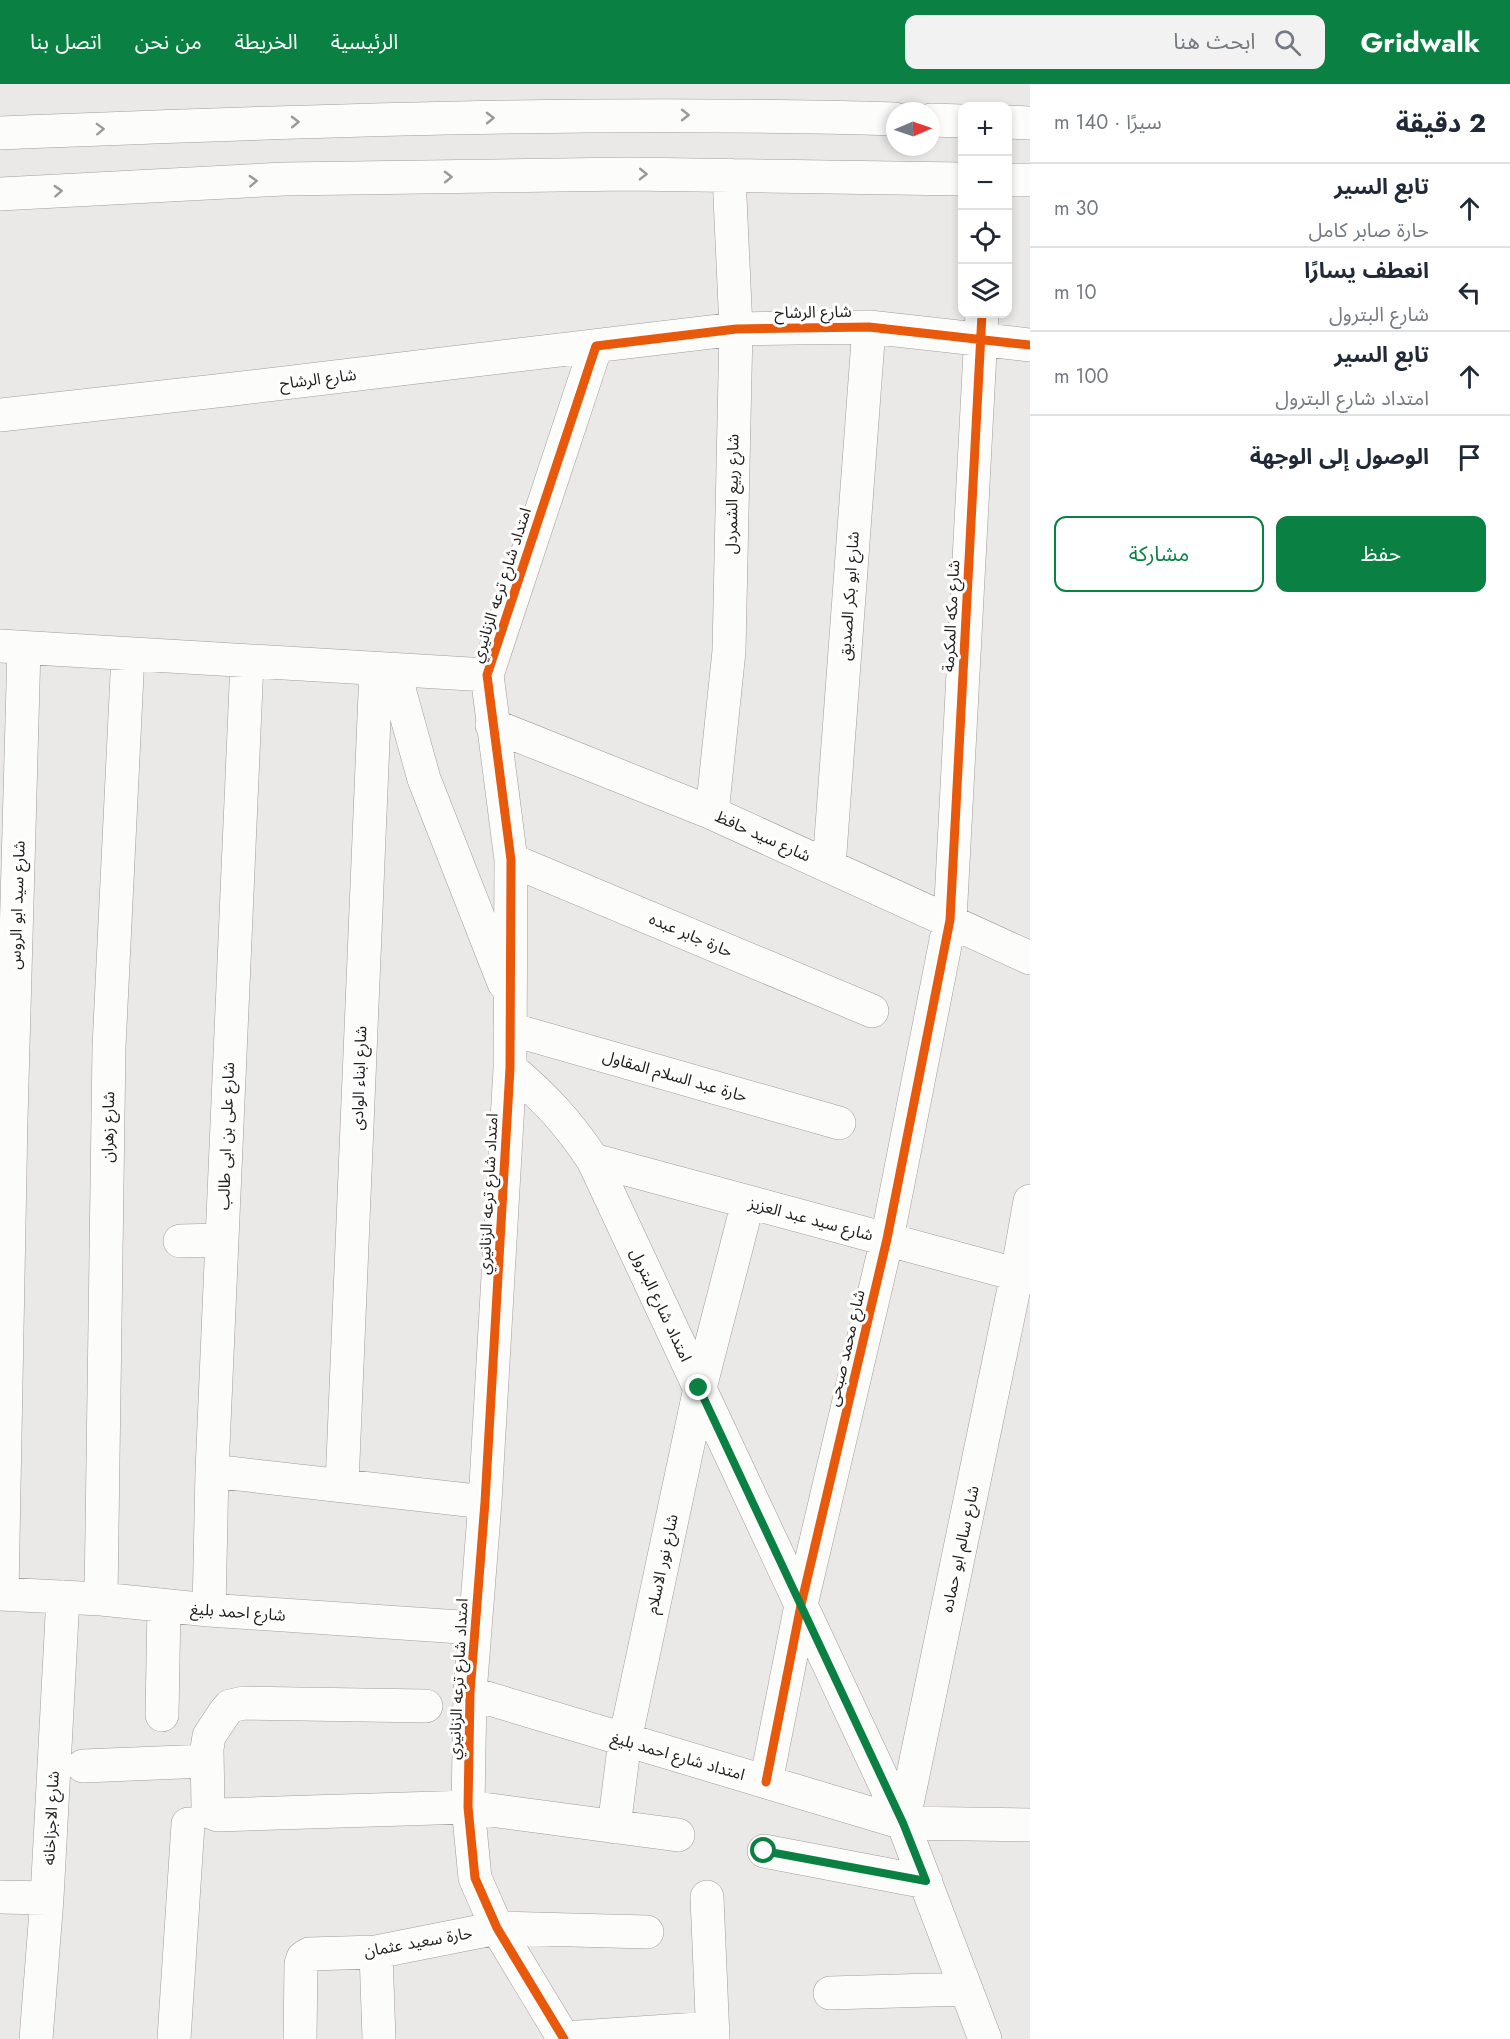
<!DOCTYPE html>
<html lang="ar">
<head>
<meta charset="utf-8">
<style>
	:root { --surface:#fff; --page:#f2f2f3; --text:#1f2937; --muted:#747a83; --line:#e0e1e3; --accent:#0b8043 }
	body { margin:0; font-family:Jost,"Noto Sans Arabic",sans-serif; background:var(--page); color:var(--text); direction:rtl }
	.controls { position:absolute; right:18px; top:18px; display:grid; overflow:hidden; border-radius:12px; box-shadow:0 3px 9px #0003 }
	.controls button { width:54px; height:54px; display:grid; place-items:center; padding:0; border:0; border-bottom:2px solid var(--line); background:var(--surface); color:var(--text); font:30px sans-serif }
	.compass { position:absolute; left:886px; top:18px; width:54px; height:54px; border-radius:50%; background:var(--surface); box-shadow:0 3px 9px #0003; rotate:88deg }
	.stop { position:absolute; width:18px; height:18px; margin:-14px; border:4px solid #0b8043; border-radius:50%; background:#fff }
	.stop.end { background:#0b8043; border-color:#fff; box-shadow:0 2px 6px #0008 }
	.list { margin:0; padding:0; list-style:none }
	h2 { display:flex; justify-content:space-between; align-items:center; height:78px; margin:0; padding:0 24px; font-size:26px }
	h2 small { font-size:20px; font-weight:400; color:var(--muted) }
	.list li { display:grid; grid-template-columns:39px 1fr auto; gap:18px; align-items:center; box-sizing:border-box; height:84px; padding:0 24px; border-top:2px solid var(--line) }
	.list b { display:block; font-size:22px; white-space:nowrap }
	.list p { margin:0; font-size:20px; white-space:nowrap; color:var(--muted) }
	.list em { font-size:20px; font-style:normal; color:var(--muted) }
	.actions { display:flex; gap:12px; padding:18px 24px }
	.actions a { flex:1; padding:14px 0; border:2px solid var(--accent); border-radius:12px; text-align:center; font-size:21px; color:var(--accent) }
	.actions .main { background:var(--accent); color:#fff }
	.icon { flex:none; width:33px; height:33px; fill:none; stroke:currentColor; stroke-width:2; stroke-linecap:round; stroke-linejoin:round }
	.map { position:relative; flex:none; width:1030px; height:1955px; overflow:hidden; direction:ltr }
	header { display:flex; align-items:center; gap:36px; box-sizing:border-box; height:84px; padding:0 30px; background:var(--accent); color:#fff }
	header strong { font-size:28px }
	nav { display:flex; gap:33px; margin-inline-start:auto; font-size:21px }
	.search { width:420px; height:54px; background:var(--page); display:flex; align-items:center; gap:15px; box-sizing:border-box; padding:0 21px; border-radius:12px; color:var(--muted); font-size:22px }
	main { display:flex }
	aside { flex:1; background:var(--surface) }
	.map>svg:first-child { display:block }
</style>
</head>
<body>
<header>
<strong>Gridwalk</strong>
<div class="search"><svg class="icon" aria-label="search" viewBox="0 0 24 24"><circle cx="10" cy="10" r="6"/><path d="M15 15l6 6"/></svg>ابحث هنا</div>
<nav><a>الرئيسية</a><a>الخريطة</a><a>من نحن</a><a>اتصل بنا</a></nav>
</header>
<main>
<aside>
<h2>2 دقيقة<small>سيرًا · 140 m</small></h2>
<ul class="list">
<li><svg class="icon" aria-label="ahead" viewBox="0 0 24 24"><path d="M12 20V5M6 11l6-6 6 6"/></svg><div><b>تابع السير</b><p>حارة صابر كامل</p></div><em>30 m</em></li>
<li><svg class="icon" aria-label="left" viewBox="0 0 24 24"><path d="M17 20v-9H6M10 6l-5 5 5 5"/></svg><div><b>انعطف يسارًا</b><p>شارع البترول</p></div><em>10 m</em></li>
<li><svg class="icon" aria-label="ahead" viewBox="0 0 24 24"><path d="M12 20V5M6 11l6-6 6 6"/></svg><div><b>تابع السير</b><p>امتداد شارع البترول</p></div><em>100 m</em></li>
<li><svg class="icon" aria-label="arrive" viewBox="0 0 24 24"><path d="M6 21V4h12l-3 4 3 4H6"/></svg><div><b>الوصول إلى الوجهة</b></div></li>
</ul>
<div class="actions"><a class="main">حفظ</a><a>مشاركة</a></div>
</aside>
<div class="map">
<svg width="1030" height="1955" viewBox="0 0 1030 1955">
	<rect width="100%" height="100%" fill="#ebe9e7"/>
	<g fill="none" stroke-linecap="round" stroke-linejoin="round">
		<defs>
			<path id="minor" d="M1008 96H1030
				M0 110 284 95 628 90 962 95
				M0 331 225 306 736 245 869 243 1030 261
				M0 562 487 591
				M394 587 424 695 504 899
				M492 641 712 729 1030 874
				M712 729 729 567 736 245 729 91
				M511 776 872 927
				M829 782 869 243
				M510 945 839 1039
				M510 984C545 1014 567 1037 593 1076L903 1739 985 1955
				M593 1076 1030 1194
				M180 1157 221 1156
				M212 1387 485 1418
				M342 1401 376 586
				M0 1510 101 1515 209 1526 475 1544
				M2 1510 11 1035 24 564
				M101 1515 109 963 128 570
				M209 1526 212 1387 247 578
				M470 1609 903 1739 1030 1741
				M426 1622 244 1619 230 1622 225 1628 209 1652 207 1665 208 1724 210 1728 218 1731 468 1723 678 1751
				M162 1631 164 1522
				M83 1682 207 1677
				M766 1698 801 1521 887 1155 950 836 982 230
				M903 1739 1017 1190 1030 1117
				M614 1743 625 1656 700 1304 748 1118
				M764 1767 926 1798
				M0 1813 47 1814
				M707 1813 713 1955
				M376 1868 379 1955
				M830 1909 966 1905
				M564 1954 713 1944
				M36 1955 47 1814 63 1513
				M174 1955 188 1740
				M300 1955 301 1880 303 1874 309 1870 376 1868 497 1844 647 1848
				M564 1955 497 1844 475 1794 468 1723 470 1609 485 1418 510 984 511 776 487 591 596 262"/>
			<path id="major" d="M931 36 962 37
				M1008 38 1030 39
				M0 49C298 37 597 26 895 35"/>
		</defs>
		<use href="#minor" stroke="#9f9d9c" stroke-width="34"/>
		<use href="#major" stroke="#9f9d9c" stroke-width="34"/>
		<use href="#minor" stroke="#fcfcfb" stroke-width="33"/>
		<use href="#major" stroke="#fcfcfb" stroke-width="33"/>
		<defs>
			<path id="cycleway" d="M766 1698 801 1521 887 1155 950 836 982 230
				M564 1955 497 1844 475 1794 468 1723 470 1609 485 1418 510 984 511 776 487 591 596 262 736 245 869 243 1030 261"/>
		</defs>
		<use href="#cycleway" stroke="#fff" stroke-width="13"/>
		<use href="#cycleway" stroke="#e8590c" stroke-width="9"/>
	</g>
	<defs><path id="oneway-chevron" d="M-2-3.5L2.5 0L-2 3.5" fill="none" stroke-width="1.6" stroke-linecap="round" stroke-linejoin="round" transform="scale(1.5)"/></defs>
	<g stroke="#9a9998">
		<use href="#oneway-chevron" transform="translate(685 31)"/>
		<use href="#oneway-chevron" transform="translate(490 34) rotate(-1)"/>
		<use href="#oneway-chevron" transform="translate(295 38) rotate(-1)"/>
		<use href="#oneway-chevron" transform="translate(100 45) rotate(-2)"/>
		<use href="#oneway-chevron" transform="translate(643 90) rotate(1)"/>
		<use href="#oneway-chevron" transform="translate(448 93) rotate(-1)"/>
		<use href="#oneway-chevron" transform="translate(253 97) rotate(-3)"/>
		<use href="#oneway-chevron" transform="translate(58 107) rotate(-3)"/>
	</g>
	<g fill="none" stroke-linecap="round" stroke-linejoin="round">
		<path stroke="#0b8043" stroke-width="8" d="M699 1304 903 1739 926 1797 764 1767"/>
	</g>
	<g text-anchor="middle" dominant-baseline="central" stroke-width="6" stroke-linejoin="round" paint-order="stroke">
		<g font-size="16" fill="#22201f" stroke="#fff">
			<text transform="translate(813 228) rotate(-1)">شارع الرشاح</text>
			<text transform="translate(318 295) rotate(-7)">شارع الرشاح</text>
			<text transform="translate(732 410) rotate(-89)">شارع ربيع الشمردل</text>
			<text transform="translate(501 501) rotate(-72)">امتداد شارع ترعه الزنانيري</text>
			<text transform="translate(849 512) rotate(-86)">شارع ابو بكر الصديق</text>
			<text transform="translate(951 532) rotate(-87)">شارع مكه المكرمة</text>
			<text transform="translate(763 752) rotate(24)">شارع سيد حافظ</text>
			<text transform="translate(17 821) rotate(-88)">شارع سيد ابو الروس</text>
			<text transform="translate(691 851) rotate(23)">حارة جابر عبده</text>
			<text transform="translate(675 992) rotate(16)">حارة عبد السلام المقاول</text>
			<text transform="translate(359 994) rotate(-88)">شارع ابناء الوادى</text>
			<text transform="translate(108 1043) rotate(-89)">شارع زهران</text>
			<text transform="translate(226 1052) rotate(-88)">شارع على بن ابى طالب</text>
			<text transform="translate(488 1110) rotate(-87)">امتداد شارع ترعه الزنانيري</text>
			<text transform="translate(811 1135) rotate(15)">شارع سيد عبد العزيز</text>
			<text transform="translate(661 1221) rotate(65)">امتداد شارع البترول</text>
			<text transform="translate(846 1264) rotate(-77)">شارع محمد صبحى</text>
			<text transform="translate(960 1465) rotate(-78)">شارع سالم ابو حماده</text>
			<text transform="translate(662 1480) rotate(-78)">شارع نور الاسلام</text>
			<text transform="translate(238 1528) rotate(4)">شارع احمد بليغ</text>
			<text transform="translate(458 1595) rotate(-87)">امتداد شارع ترعه الزنانيري</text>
			<text transform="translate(678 1672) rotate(16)">امتداد شارع احمد بليغ</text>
			<text transform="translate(51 1734) rotate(-87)">شارع الاجزاخانه</text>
			<text transform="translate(418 1858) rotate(-10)">حارة سعيد عثمان</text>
		</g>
	</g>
</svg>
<div class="controls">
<button>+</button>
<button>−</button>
<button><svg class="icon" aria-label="locate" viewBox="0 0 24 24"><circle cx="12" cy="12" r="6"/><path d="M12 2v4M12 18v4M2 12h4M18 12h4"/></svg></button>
<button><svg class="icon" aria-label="layers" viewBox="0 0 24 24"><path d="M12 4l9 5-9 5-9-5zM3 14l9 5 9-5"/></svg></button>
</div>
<svg class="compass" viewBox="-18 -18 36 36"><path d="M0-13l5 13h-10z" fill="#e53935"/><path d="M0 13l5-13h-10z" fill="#747a83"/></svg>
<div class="stop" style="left:764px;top:1767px"></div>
<div class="stop end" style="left:699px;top:1304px"></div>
</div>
</main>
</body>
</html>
